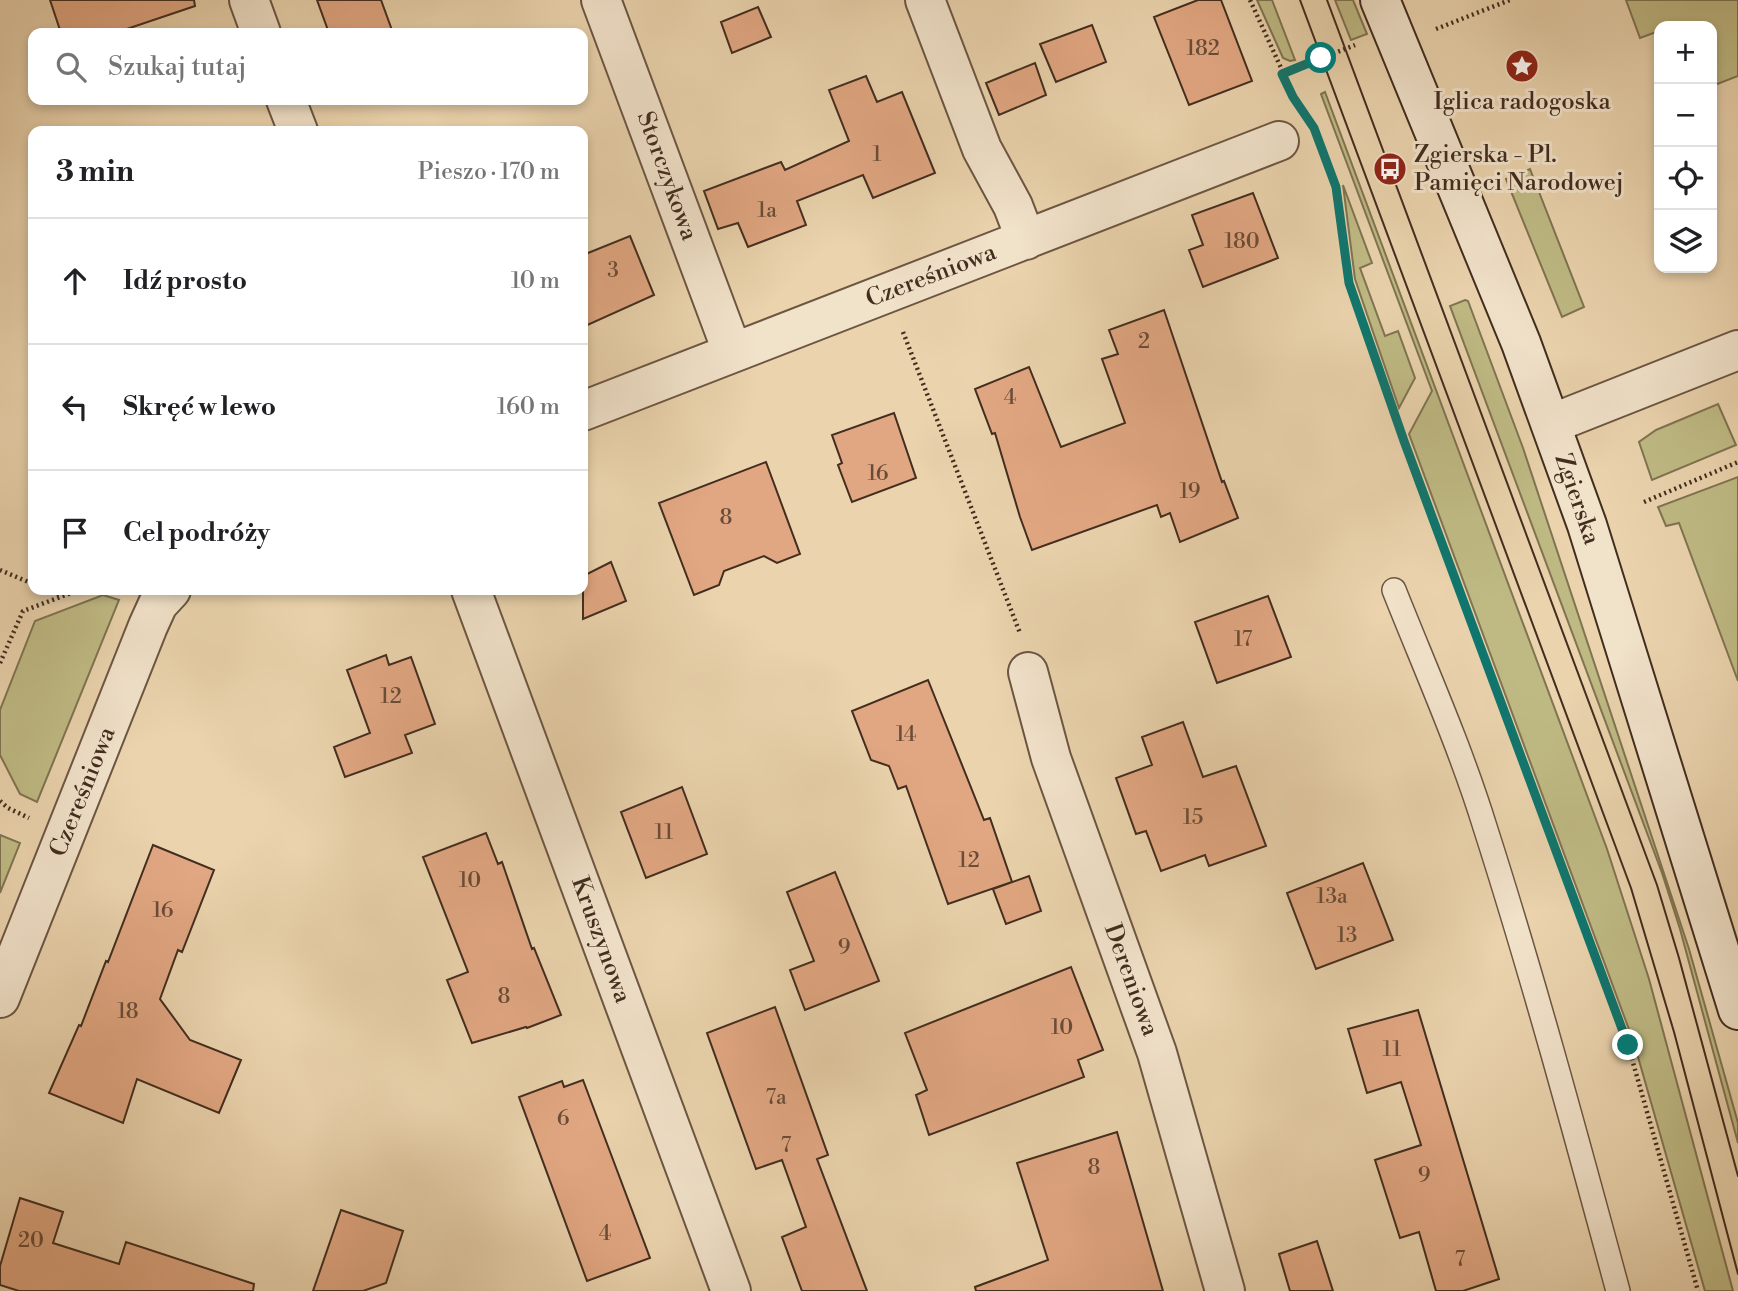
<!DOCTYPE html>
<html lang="pl">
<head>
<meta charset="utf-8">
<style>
	:root { --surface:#fff; --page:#f6f6f6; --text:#202124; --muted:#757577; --line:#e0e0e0 }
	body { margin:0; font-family:"Libre Bodoni",serif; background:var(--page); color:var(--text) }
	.controls { position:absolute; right:21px; top:21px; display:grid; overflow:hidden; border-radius:14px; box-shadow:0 4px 10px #0003 }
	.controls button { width:63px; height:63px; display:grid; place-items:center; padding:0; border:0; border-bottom:2px solid var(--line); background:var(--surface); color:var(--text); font:35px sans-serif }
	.stop { position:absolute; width:21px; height:21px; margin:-16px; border:5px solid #0f766e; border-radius:50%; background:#fff }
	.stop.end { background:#0f766e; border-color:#fff; box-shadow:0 2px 7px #0008 }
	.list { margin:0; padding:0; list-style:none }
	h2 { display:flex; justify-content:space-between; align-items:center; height:91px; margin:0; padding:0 28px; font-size:30px }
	h2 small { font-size:23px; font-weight:400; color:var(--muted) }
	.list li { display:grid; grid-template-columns:46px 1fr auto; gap:21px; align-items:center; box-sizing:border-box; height:126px; padding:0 28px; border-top:2px solid var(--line) }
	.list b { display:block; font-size:26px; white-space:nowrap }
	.list em { font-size:23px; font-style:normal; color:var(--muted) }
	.icon { flex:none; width:38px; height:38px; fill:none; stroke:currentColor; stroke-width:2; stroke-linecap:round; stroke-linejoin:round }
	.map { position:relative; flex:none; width:1738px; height:1291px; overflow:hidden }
	.search { position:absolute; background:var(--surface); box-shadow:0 4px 10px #0003; left:28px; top:28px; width:560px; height:77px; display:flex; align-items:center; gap:18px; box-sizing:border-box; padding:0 24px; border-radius:14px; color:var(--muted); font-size:26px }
	.panel { position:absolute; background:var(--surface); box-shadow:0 4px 10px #0003; left:28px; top:126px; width:560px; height:469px; border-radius:14px }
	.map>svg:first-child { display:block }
</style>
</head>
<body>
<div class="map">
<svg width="1738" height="1291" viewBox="0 0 1738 1291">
	<rect width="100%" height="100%" fill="#ead3ad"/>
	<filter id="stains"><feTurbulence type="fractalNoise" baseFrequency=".00286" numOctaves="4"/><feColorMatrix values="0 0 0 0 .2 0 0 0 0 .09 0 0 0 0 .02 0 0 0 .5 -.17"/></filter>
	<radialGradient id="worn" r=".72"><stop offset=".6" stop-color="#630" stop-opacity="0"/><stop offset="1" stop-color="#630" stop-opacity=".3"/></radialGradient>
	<path fill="#bfba84" stroke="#807452" stroke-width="2" d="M1257 0H1272L1295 60 1290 61 1283 58Z
		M1335 0H1353L1367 34 1351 40Z
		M1626 0H1738V76L1712 86V26H1683L1681 22 1671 26H1659V31L1640 38Z
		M1325 92 1607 849 1649 979 1733 1291H1705L1634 1043 1409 434 1432 391 1321 94Z
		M1530 169 1584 307 1562 317 1506 179Z
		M1343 185 1372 263 1360 268 1385 336 1398 331 1415 378 1399 408 1355 279Z
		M1465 300 1468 301 1523 448 1689 949 1738 1123V1143L1680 929 1662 873 1450 306Z
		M1718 404 1736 445 1652 480 1639 442 1656 430Z
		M1738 477V681L1679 523 1666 526 1658 507Z
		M103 595 119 600 37 802 20 794 0 755V710L35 621Z
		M0 835 20 843 0 893Z"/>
	<path fill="#e1a782" stroke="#422d1f" stroke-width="2" d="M50 0H194L195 6 115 33H61Z
		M317 0H381L393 33H329Z
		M1198 0H1221L1252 81 1189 105 1154 17Z
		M758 7 771 37 732 53 721 22Z
		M1092 25 1106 62 1056 82 1040 44Z
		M1035 63 1046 95 999 115 986 83Z
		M866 76 877 102 902 92 935 173 873 198 863 175 797 201 806 225 748 247 738 223 718 229 704 191 781 162 785 170 849 141 829 90Z
		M1253 193 1278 258 1203 287 1189 250 1203 245 1192 215Z
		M630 236 654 295 583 327V255Z
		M1164 310 1222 482 1224 481 1238 518 1180 542 1170 513 1161 517 1157 505 1032 550 1020 517 995 433 992 434 975 389 1029 367 1061 447 1125 423 1102 359 1118 354 1109 330Z
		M894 413 916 478 852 502 838 465 842 463 832 435Z
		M766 462 800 554 777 563 764 556 724 571 719 585 694 595 659 503Z
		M611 562 626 601 583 619V576Z
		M1268 596 1291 657 1217 683 1195 622Z
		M386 655 389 665 411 657 435 724 405 735 412 753 345 777 334 747 370 733 347 670Z
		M928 680 984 820 990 818 1012 882 948 904 906 786 898 789 889 766 871 760 852 711Z
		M1183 722 1203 777 1236 766 1266 846 1209 866 1205 855 1161 871 1146 831 1136 834 1116 778 1152 765 1142 737Z
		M682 787 707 854 646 878 621 812Z
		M486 833 498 864 502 862 532 949 534 948 561 1015 527 1028 526 1027 472 1043 447 980 468 972 423 857Z
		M153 845 214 870 182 952 178 950 160 999 190 1040 241 1060 219 1113 137 1079 123 1123 49 1093 79 1025 81 1026 106 961 108 962Z
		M1363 863 1393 940 1316 969 1287 893Z
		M835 872 879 981 805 1010 790 970 814 961 787 892Z
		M1029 876 1041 911 1006 924 993 889Z
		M1071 967 1103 1050 1078 1060 1084 1077 929 1135 916 1095 927 1090 905 1033Z
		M775 1007 828 1155 817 1159 867 1291H802L782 1237 806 1227 782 1160 756 1169 707 1033Z
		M1418 1010 1499 1279 1463 1291H1436L1419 1232 1400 1238 1375 1160 1421 1145 1401 1082 1367 1093 1348 1029Z
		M583 1080 650 1258 587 1281 519 1097 562 1081 564 1087Z
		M1117 1132 1163 1291H976L975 1287 1048 1260 1017 1163Z
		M20 1198 63 1212 53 1243 119 1264 126 1242 254 1284 253 1291H19L0 1285V1266Z
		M341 1210 403 1231 386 1283 363 1291H313Z
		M1317 1241 1333 1291H1290L1279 1254Z"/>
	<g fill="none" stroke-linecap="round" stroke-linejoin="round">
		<defs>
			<path id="service" d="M1394 590C1425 668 1460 746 1485 827 1534 980 1576 1136 1618 1291"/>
			<path id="minor" d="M249 0 261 33
				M601 0 732 351
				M925 0 982 149 1013 206 1026 240
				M286 100 298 131
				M583 411 1279 141
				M1551 424 1738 350
				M471 590 731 1291
				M1028 672 1051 758 1157 1053 1225 1291
				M0 998 148 626 158 604 171 590"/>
			<path id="secondary" d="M1380 0 1521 343 1587 525 1738 1010"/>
		</defs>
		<use href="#service" stroke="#6c5642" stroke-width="26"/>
		<use href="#minor" stroke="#6c5642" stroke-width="42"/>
		<use href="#secondary" stroke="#422d1f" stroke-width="42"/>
		<path stroke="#422d1f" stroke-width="4.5" stroke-dasharray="2 3.5" stroke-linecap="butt" d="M1250 0 1297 103
			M1436 29 1510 0
			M1282 74 1355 45
			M1321 144 1339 197 1344 262 1349 283 1404 441 1628 1045 1698 1291
			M903 332 1020 633
			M1644 502 1738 462
			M0 570 33 584
			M47 590 62 596
			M0 663 23 611 79 590
			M0 801 8 808 29 818"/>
		<use href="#service" stroke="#f1e2ca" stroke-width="23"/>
		<use href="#minor" stroke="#f1e2ca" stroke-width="38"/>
		<use href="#secondary" stroke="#f1e2ca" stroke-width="38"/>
		<path stroke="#422d1f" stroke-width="2" d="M1300 0 1631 888 1674 1032 1738 1274
			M1327 0 1657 885 1679 958 1738 1176"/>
	</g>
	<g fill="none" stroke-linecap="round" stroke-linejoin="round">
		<path stroke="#0f766e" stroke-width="9" d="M1321 58 1282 74 1293 97 1314 128 1336 187 1349 283 1404 441 1628 1045"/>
	</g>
	<defs>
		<symbol id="sight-disc" viewBox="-11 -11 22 22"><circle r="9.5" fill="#8f2418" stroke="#f1e2ca"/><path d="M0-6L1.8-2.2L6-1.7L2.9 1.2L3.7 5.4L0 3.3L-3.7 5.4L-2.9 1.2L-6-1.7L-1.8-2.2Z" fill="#fff"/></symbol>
		<symbol id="bus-disc" viewBox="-11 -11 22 22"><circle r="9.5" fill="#8f2418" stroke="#f1e2ca"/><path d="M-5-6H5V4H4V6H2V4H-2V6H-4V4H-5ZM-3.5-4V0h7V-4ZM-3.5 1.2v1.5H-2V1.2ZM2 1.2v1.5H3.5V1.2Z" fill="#fff"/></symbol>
	</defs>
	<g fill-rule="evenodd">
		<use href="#sight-disc" x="1503" y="47" width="38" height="38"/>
		<use href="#bus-disc" x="1371" y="150" width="38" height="38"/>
	</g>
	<g text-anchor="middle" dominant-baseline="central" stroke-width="6" stroke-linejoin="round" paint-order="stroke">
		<g font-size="21" fill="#6a4c38">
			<text x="1203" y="49">182</text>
			<text x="877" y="155">1</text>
			<text x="767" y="211">1a</text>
			<text x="1242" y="242">180</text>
			<text x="613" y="271">3</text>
			<text x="1144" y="342">2</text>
			<text x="1010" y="398">4</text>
			<text x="878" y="474">16</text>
			<text x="1190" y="492">19</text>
			<text x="726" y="518">8</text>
			<text x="1243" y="640">17</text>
			<text x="391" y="697">12</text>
			<text x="906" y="735">14</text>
			<text x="1193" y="818">15</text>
			<text x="664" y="833">11</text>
			<text x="969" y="861">12</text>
			<text x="470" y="881">10</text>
			<text x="1332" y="897">13a</text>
			<text x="163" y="911">16</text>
			<text x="1347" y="936">13</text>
			<text x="844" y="948">9</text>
			<text x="504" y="997">8</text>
			<text x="128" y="1012">18</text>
			<text x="1062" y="1028">10</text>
			<text x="1392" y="1050">11</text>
			<text x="776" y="1098">7a</text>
			<text x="563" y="1119">6</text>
			<text x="786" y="1146">7</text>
			<text x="1094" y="1168">8</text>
			<text x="1424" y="1176">9</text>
			<text x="605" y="1234">4</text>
			<text x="31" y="1241">20</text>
			<text x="1460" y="1260">7</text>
		</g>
		<g font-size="24" fill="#422d1f" stroke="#f1e2ca">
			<text x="1522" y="102">Iglica radogoska</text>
			<text x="1414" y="155" text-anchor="start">Zgierska - Pl.<tspan x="1414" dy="28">Pamięci Narodowej</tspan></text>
		</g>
		<g font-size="24" fill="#422d1f" stroke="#f1e2ca">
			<text transform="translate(667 176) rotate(70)">Storczykowa</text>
			<text transform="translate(931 276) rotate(-21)">Czereśniowa</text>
			<text transform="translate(1577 499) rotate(71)">Zgierska</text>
			<text transform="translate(83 792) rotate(-68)">Czereśniowa</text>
			<text transform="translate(601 940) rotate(70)">Kruszynowa</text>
			<text transform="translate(1131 980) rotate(70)">Dereniowa</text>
		</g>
	</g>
	<rect width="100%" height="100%" filter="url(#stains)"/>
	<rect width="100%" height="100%" fill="url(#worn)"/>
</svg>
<div class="controls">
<button>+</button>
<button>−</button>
<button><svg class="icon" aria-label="locate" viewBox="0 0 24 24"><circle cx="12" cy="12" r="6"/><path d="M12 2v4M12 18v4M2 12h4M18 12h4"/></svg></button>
<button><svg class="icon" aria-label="layers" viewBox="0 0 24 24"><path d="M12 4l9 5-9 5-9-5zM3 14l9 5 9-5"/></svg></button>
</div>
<div class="stop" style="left:1321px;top:58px"></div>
<div class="stop end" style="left:1628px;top:1045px"></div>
<div class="search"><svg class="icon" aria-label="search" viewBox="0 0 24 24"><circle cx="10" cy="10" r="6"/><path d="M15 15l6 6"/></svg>Szukaj tutaj</div>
<section class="panel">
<h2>3 min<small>Pieszo · 170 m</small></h2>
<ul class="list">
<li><svg class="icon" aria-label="ahead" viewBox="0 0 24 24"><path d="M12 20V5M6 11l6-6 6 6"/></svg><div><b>Idź prosto</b></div><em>10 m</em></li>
<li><svg class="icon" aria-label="left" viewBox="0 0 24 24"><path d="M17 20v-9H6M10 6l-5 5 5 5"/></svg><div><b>Skręć w lewo</b></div><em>160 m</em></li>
<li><svg class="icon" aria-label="arrive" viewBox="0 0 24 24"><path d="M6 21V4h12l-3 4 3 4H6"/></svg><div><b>Cel podróży</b></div></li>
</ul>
</section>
</div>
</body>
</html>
